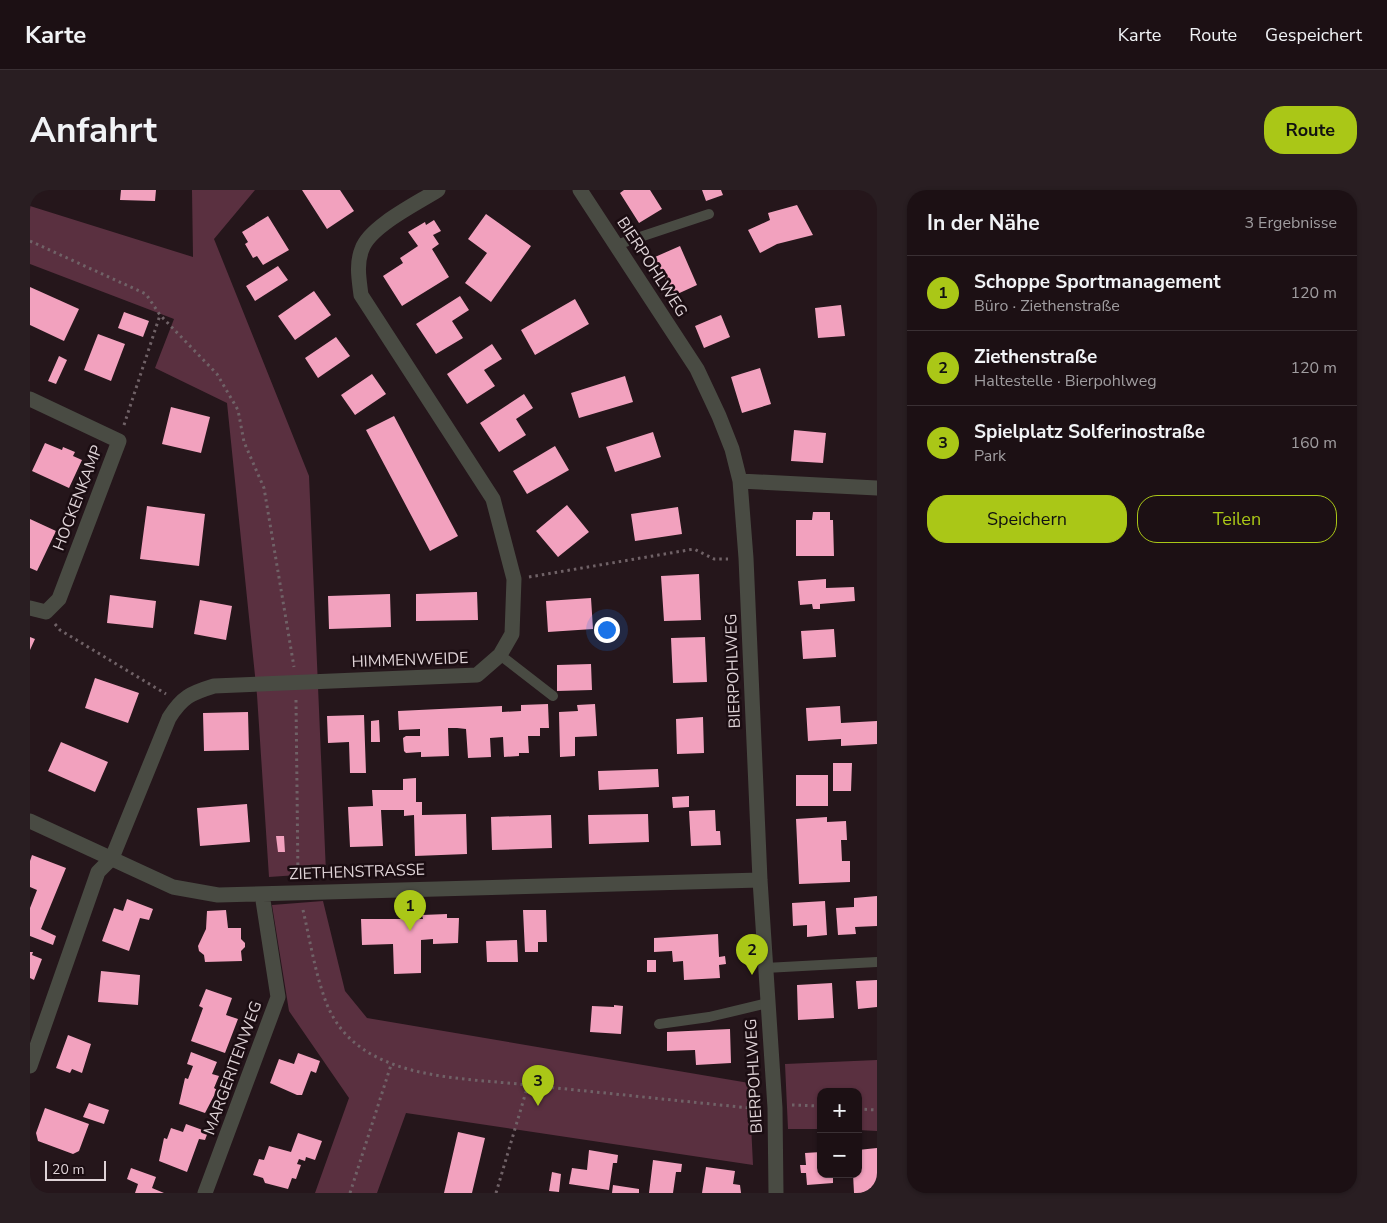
<!DOCTYPE html>
<html lang="de">
<head>
<meta charset="utf-8">
<style>
	:root { --surface:#1c1014; --page:#291e22; --text:#f1f3f6; --muted:#a09da0; --line:#3a3034; --accent:#aac717 }
	body { margin:0; font-family:"Nunito Sans",sans-serif; background:var(--page); color:var(--text) }
	.controls { position:absolute; right:15px; bottom:15px; display:grid; overflow:hidden; border-radius:10px; box-shadow:0 1px 4px #0004 }
	.controls button { width:45px; height:45px; display:grid; place-items:center; padding:0; border:0; border-bottom:1px solid var(--line); background:var(--surface); color:var(--text); font:25px sans-serif }
	.scale { position:absolute; left:15px; bottom:12px; width:61px; box-sizing:border-box; padding-left:5px; border:2px solid #dfd3d7; border-top:0; font-size:14px; line-height:18px; white-space:nowrap; color:#dfd3d7; -webkit-text-stroke:4px #1b0d12; paint-order:stroke }
	.you { position:absolute; left:576px; top:439px; width:18px; height:18px; margin:-12px; border:4px solid #fff; border-radius:50%; background:#1a73e8; box-shadow:0 0 0 8px #1a73e833 }
	.badge { display:grid; place-items:center; width:32px; height:32px; border-radius:50%; background:var(--accent); color:#111; font-size:16px; font-weight:700 }
	.pin { position:absolute; translate:-50% -41px; filter:drop-shadow(0 1px 2px #0008) }
	.pin::after { content:''; position:absolute; top:26px; width:18px; height:15px; background:inherit; clip-path:polygon(0 0,100% 0,50% 100%) }
	.list { margin:0; padding:0; list-style:none }
	h2 { display:flex; justify-content:space-between; align-items:center; height:65px; margin:0; padding:0 20px; font-size:21px }
	h2 small { font-size:16px; font-weight:400; color:var(--muted) }
	.list li { display:grid; grid-template-columns:32px 1fr auto; gap:15px; align-items:center; box-sizing:border-box; height:75px; padding:0 20px; border-top:1px solid var(--line) }
	.list b { display:block; font-size:19px; white-space:nowrap }
	.list p { margin:0; font-size:16px; white-space:nowrap; color:var(--muted) }
	.list em { font-size:16px; font-style:normal; color:var(--muted) }
	.actions { display:flex; gap:10px; padding:15px 20px }
	.actions a { flex:1; padding:11px 0; border:1px solid var(--accent); border-radius:20px; text-align:center; font-size:18px; color:var(--accent) }
	.actions .main { background:var(--accent); color:#111 }
	.map { position:relative; flex:none; width:847px; height:1003px; overflow:hidden; border-radius:20px }
	header { display:flex; align-items:center; gap:30px; box-sizing:border-box; height:70px; padding:0 25px; background:var(--surface); border-bottom:1px solid var(--line) }
	header strong { font-size:24px }
	nav { display:flex; gap:28px; margin-inline-start:auto; font-size:18px }
	.intro { display:flex; align-items:center; justify-content:space-between; box-sizing:border-box; height:120px; padding:0 30px }
	h1 { margin:0; font-size:35px }
	.button { padding:12px 22px; border-radius:20px; background:var(--accent); color:#111; font-size:18px; font-weight:700 }
	main { display:flex; gap:30px; padding:0 30px }
	aside { flex:1; background:var(--surface); border-radius:20px; box-shadow:0 1px 4px #0004 }
	.map>svg:first-child { display:block }
</style>
</head>
<body>
<header>
<strong>Karte</strong>
<nav><a>Karte</a><a>Route</a><a>Gespeichert</a></nav>
</header>
<div class="intro"><h1>Anfahrt</h1><a class="button">Route</a></div>
<main>
<div class="map">
<svg width="847" height="1003" viewBox="0 0 847 1003">
	<rect width="100%" height="100%" fill="#25161b"/>
	<path fill="#5a3040" d="M162 0H225L184 49 279 286 296 683 239 687 227 505 197 213 125 178 144 129 0 74V16L163 67Z
		M293 711 315 801 337 828 719 893 723 975 376 923 347 1003H285L319 908 259 821 242 715Z
		M847 870V941L828 940V902H791V939H758L755 874Z"/>
	<path fill="#f2a1be" d="M91 0H126L125 11 90 10Z
		M272 0H310L324 21 297 39Z
		M594 0H620L632 19 609 33 590 3Z
		M672 0H691L693 5 676 11Z
		M767 15 783 45 747 54 730 63 718 40 740 30 738 23Z
		M456 24 501 56 461 112 435 93 457 63 438 49Z
		M238 26 259 60 233 75 227 66 223 68 215 54 218 52 212 42Z
		M404 30 411 41 403 45 409 54 402 59 419 87 372 116 353 86 373 73 370 68 388 56 378 42 395 32 396 35Z
		M650 56 667 95 643 106 625 67Z
		M248 76 258 90 225 111 216 96Z
		M0 97 49 119 34 151 0 135Z
		M284 101 301 125 265 150 248 126Z
		M430 106 439 120 422 131 433 148 406 164 386 134Z
		M545 109 559 134 505 165 491 140Z
		M811 115 815 146 788 148 785 118Z
		M94 122 119 131 113 147 88 138Z
		M691 125 700 147 674 158 665 136Z
		M68 144 95 154 81 191 54 180Z
		M306 147 320 166 288 188 275 168Z
		M462 154 472 169 454 180 465 196 437 214 417 184Z
		M29 166 37 170 26 194 18 191Z
		M730 178 741 214 712 223 701 187Z
		M342 184 356 204 325 225 311 205Z
		M595 186 603 212 549 228 541 203Z
		M494 204 503 218 486 229 496 245 469 262 450 233Z
		M141 217 180 227 171 263 132 254Z
		M364 226 428 346 400 361 336 240Z
		M764 240 796 243 793 273 761 271Z
		M623 242 631 267 585 282 576 257Z
		M15 253 32 260 33 257 45 262 43 266 52 270 39 298 2 281Z
		M525 256 539 280 497 304 483 281Z
		M537 315 559 342 528 367 506 341Z
		M117 316 175 324 169 376 110 369Z
		M648 317 652 344 605 351 601 324Z
		M783 322H800V330H803L804 366H766V330H782Z
		M0 329 26 341 7 381 0 378Z
		M669 384 671 430 634 431 631 386Z
		M796 389V398L824 397 825 411 790 414V419H783L782 414 770 415 768 391Z
		M447 402 448 430 386 431V404Z
		M360 404 361 437 299 439 298 406Z
		M80 405 126 411 123 438 77 433Z
		M561 408 563 439 518 442 516 411Z
		M170 410 202 416 196 450 164 444Z
		M804 439 806 467 773 469 771 441Z
		M0 447 5 449 0 460Z
		M675 447 677 492 643 493 641 448Z
		M561 474 562 500 527 501V475Z
		M65 488 109 503 98 533 55 518Z
		M518 514 519 538H510V546H498L499 563H489V566L474 567 473 547 460 548 461 567 438 568 436 539 427 538H418L419 566 391 567V562L376 563 374 561 373 548 376 546H390V539L369 540 368 521 472 516V522L491 521V515Z
		M565 514 567 546 545 547V566L530 567 529 522 548 521 547 515Z
		M810 516 811 533 847 531V554L811 556V549L778 551 776 518Z
		M218 522 219 560 174 561 173 523Z
		M334 525 336 583H320L319 552 298 553 297 526Z
		M673 527 674 563 647 564 646 529Z
		M349 530 350 552H341V531Z
		M31 552 78 572 65 602 18 581Z
		M803 573H822L821 601H803Z
		M628 579 629 597 569 600 568 581Z
		M766 585H798V616H766Z
		M386 588V612H392V625L436 624 437 664 385 666 384 625 374 626V620H351L353 656 320 657 318 617 343 616 342 600H373V589Z
		M659 606V617L643 618 642 607Z
		M217 614 220 652 170 656 167 618Z
		M685 620 686 641H690L691 655 661 656 659 621Z
		M618 624 619 652 559 654 558 625Z
		M521 625 522 658 462 660 461 627Z
		M797 627V632L816 631 817 650H811L812 671H820V692L769 694 766 629Z
		M246 646H254L255 662H248Z
		M2 665 36 678 11 739 26 746 23 755 0 746V718L7 700 0 697V671Z
		M847 706V736L825 737 826 744 808 745 806 718 824 717V708Z
		M97 709 123 719 119 730 110 728 99 761 72 751 84 718 93 721Z
		M795 711 797 745 777 747V735L763 736 762 713Z
		M196 720 198 738H211V749L215 753V757L211 761 212 771 175 772 174 765 169 761 168 756 176 739 177 721Z
		M493 720H516L517 752H508V762H495Z
		M417 724V728H429L428 753 403 754V749L391 750V783L364 784 363 754 332 755 331 729H393L392 725Z
		M688 744 689 767 695 766 696 774 689 775 690 788 654 790 653 771 643 772 642 761 624 762V748Z
		M487 750 488 772H457L456 751Z
		M0 762H3L2 765 12 769 4 790 0 788Z
		M617 770H626V782H617Z
		M71 781 110 785 108 815 68 812Z
		M847 790V817L828 819 826 791Z
		M802 793 804 828 768 830 767 795Z
		M176 799 202 808 196 825 208 829 195 863 161 851 173 818 169 816Z
		M584 815 593 816 591 844 560 842 562 816 584 817Z
		M700 839 701 873 666 875 665 860 637 861V842Z
		M38 845 61 854 52 883 42 879 40 883 26 878Z
		M161 862 187 872 182 884 189 886 184 898 187 900 175 923 149 914 155 888 158 889 163 876 157 874Z
		M268 863 290 871 286 883 281 881 272 905H267L240 893 249 869 264 874Z
		M59 913 79 920 74 934 53 927Z
		M15 918 59 934 49 961 43 964 8 951 6 943Z
		M156 934 178 942 175 950 169 949 157 982 129 971 134 948 137 949 141 938 153 942Z
		M428 942 455 948 442 1003H414Z
		M268 943 292 951 285 970 276 967 275 971 269 969 267 974 271 975 266 989 262 988 258 999 235 993 233 988 223 985 229 969 234 970 239 956 261 962Z
		M847 958V1003H824L823 984H828V960Z
		M559 960 588 965 587 973H583L579 1000 539 994 542 978 557 980Z
		M791 962V984H803V993L777 995 776 983H771L770 975H776L775 963Z
		M623 970 652 974 651 982H646L643 1003H619Z
		M676 977 705 981 703 994 710 995 711 1003H672Z
		M101 978 126 987 122 998 134 1003H105L108 994 97 989Z
		M522 982 531 984 529 1002 519 1001Z
		M583 995 609 999V1003H582Z"/>
	<g fill="none" stroke-linecap="round" stroke-linejoin="round">
		<path stroke="#706267" stroke-width="3" stroke-dasharray="2.5 4" stroke-linecap="butt" d="M0 51 116 104 130 125 187 184 208 220 214 252 234 298 264 477
			M94 235 130 125
			M499 387 664 359 684 369H698
			M25 434 30 440 136 504
			M266 510 268 687
			M273 720C280 750 285 783 296 812 326 891 428 887 498 895
			M762 915 791 916
			M828 919 847 920
			M320 1003 361 875
			M466 1003 498 895 729 919"/>
		<path stroke="#494b43" stroke-width="10" d="M586 55 679 24
			M470 465 523 506
			M735 778 847 772
			M629 834 679 827 738 813"/>
		<path stroke="#494b43" stroke-width="15" d="M550 0 667 179 689 226 702 259 710 291 716 368 730 690 745 918 746 1003
			M0 209 89 251 29 409 16 422 0 418
			M710 291 847 298
			M0 631 143 697 188 705 730 690
			M0 876 68 682 82 668 139 528C152 507 161 503 184 496L447 485 470 465 482 444 484 389 463 309 331 105C329 89 326 74 332 59 340 36 388 13 408 0
			M175 1003 248 807 232 704"/>
	</g>
	<g text-anchor="middle" dominant-baseline="central" stroke-width="5" stroke-linejoin="round" paint-order="stroke">
		<g font-size="16" fill="#dfd3d7" stroke="#1b0d12">
			<text transform="translate(622 77) rotate(57)">BIERPOHLWEG</text>
			<text transform="translate(48 308) rotate(-69)">HOCKENKAMP</text>
			<text transform="translate(380 470) rotate(-2)">HIMMENWEIDE</text>
			<text transform="translate(703 481) rotate(-92)">BIERPOHLWEG</text>
			<text transform="translate(327 682) rotate(-2)">ZIETHENSTRASSE</text>
			<text transform="translate(203 878) rotate(-70)">MARGERITENWEG</text>
			<text transform="translate(724 886) rotate(-93)">BIERPOHLWEG</text>
		</g>
	</g>
</svg>
<div class="controls">
<button>+</button>
<button>−</button>
</div>
<div class="scale">20 m</div>
<div class="you"></div>
<div class="pin badge" style="left:380px;top:741px">1</div>
<div class="pin badge" style="left:722px;top:785px">2</div>
<div class="pin badge" style="left:508px;top:916px">3</div>
</div>
<aside>
<h2>In der Nähe<small>3 Ergebnisse</small></h2>
<ul class="list">
<li><span class="badge">1</span><div><b>Schoppe Sportmanagement</b><p>Büro · Ziethenstraße</p></div><em>120 m</em></li>
<li><span class="badge">2</span><div><b>Ziethenstraße</b><p>Haltestelle · Bierpohlweg</p></div><em>120 m</em></li>
<li><span class="badge">3</span><div><b>Spielplatz Solferinostraße</b><p>Park</p></div><em>160 m</em></li>
</ul>
<div class="actions"><a class="main">Speichern</a><a>Teilen</a></div>
</aside>
</main>
</body>
</html>
